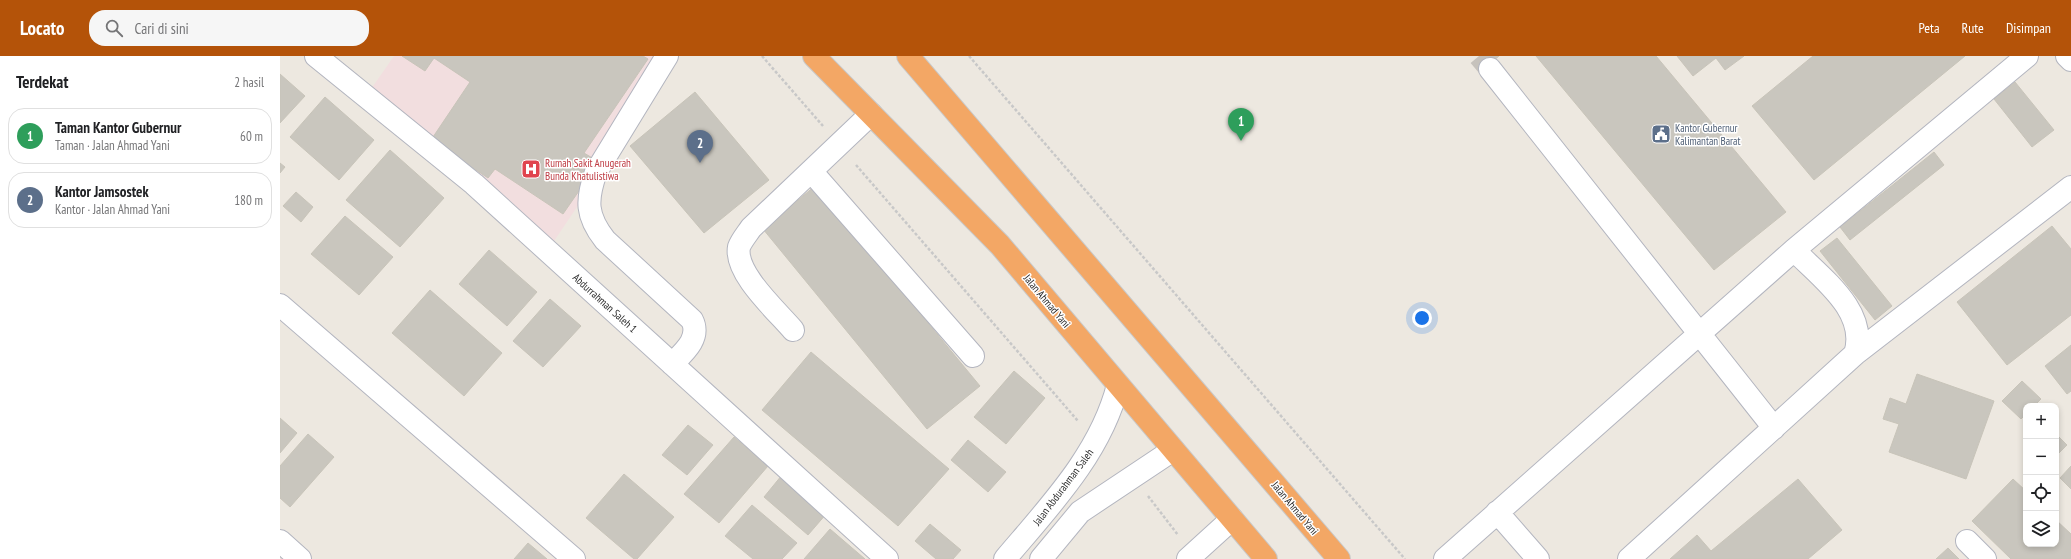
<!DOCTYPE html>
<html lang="id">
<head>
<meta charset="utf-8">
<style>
	:root { --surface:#fff; --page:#f6f6f6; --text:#202124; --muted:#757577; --line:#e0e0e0; --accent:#b45309 }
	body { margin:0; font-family:"PT Sans Narrow",sans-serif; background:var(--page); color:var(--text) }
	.controls { position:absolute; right:12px; bottom:12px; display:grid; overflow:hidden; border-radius:8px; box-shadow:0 2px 6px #0003 }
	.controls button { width:36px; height:36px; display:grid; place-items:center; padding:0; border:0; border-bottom:1px solid var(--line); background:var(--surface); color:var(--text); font:20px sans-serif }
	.you { position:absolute; left:1142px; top:262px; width:14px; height:14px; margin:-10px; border:3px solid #fff; border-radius:50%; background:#1a73e8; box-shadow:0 0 0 6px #1a73e833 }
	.badge { display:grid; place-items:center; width:26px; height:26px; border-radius:50%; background:var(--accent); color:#fff; font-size:13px; font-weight:700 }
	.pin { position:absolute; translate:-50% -33px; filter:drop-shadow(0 1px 2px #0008) }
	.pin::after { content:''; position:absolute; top:21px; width:14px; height:12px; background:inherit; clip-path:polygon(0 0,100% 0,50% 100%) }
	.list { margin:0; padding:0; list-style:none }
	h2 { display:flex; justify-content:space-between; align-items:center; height:52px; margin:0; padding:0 16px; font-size:17px }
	h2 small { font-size:13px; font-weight:400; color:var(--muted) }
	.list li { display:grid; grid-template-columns:26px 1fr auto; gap:12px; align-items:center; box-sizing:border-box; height:56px; margin:0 8px 8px; padding:0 8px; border:1px solid var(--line); border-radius:16px }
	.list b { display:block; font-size:15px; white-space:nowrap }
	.list p { margin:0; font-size:13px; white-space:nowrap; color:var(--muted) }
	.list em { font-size:13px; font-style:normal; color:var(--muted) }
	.icon { flex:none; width:22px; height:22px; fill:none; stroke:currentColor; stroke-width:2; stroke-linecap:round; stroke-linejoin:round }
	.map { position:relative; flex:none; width:1791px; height:503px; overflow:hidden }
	header { display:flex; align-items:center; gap:24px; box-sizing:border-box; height:56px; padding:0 20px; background:var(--accent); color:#fff }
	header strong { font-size:19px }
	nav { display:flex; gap:22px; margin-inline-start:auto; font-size:14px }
	.search { width:280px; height:36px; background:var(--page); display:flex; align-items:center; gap:10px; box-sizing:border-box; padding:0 14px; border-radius:16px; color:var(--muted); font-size:15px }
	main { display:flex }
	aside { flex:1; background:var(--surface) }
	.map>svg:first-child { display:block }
</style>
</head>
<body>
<header>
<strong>Locato</strong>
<div class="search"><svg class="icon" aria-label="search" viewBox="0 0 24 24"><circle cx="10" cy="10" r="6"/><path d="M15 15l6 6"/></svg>Cari di sini</div>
<nav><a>Peta</a><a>Rute</a><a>Disimpan</a></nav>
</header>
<main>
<aside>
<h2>Terdekat<small>2 hasil</small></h2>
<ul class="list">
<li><span class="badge" style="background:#2e9e5b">1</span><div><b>Taman Kantor Gubernur</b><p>Taman · Jalan Ahmad Yani</p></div><em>60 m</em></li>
<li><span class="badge" style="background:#5c6f8a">2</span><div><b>Kantor Jamsostek</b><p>Kantor · Jalan Ahmad Yani</p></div><em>180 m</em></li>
</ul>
</aside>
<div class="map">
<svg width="1791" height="503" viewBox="0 0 1791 503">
	<rect width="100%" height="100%" fill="#ede8e0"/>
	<path fill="#f2dedf" d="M114 0H399L268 194 91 33Z"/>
	<path fill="#c9c6be" stroke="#c8c4b9" d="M122 0H363L368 3 304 97 319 106 283 158 215 113 208 122 151 84 190 26 154 2 145 15Z
		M1207 0H1219L1212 6Z
		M1256 0H1376L1506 156 1434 214Z
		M1397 0H1464L1445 14 1436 2 1413 20Z
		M1533 0H1685L1534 124 1472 50Z
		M0 18 25 40 0 67Z
		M1735 26 1774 74 1752 91 1714 43Z
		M415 36 489 124 424 177 350 90Z
		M45 41 94 84 59 124 10 81Z
		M110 94 164 142 120 191 66 144Z
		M1654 96 1664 109 1570 184 1560 171Z
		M0 107 5 111 0 117Z
		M535 130 700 330 647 373 483 173Z
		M16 136 33 151 21 166 3 150Z
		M65 160 113 201 79 239 31 198Z
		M1772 170 1791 193V259L1727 309 1677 246Z
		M1557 182 1612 250 1595 264 1540 195Z
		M209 194 257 236 227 270 179 228Z
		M150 234 222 297 184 340 112 277Z
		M270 243 301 270 263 311 233 285Z
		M1791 289V335L1787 338 1765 310Z
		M531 296 669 413 618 470 482 354Z
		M734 315 765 342 726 388 694 361Z
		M1637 318 1714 345 1686 423 1609 396 1619 368 1603 363 1610 342 1626 348Z
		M1742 325 1761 343 1754 350H1746V358L1741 363 1722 345Z
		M0 362 17 377 0 397Z
		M408 369 433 389 407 419 382 399Z
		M28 378 54 401 10 451 0 442V410Z
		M1776 378 1787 389 1776 400Z
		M454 381 488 410 439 467 404 438Z
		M688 384 726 416 708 436 671 404Z
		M1791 410V433L1780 422Z
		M344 418 394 461 357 503H354L306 462Z
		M502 419 547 457 528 479 484 441Z
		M1518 423 1562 474 1528 503H1390L1417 479 1431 495Z
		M1733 423 1746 435V488H1776V464L1791 478V503H1731L1692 465Z
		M472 449 517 487 502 503H473L445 480Z
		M650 468 681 494 673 503H656L635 485Z
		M550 473 585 503H524Z
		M248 487 267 503H234Z
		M1668 492 1679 503H1656Z"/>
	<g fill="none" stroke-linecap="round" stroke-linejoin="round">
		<path stroke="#c6c2bc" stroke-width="22" stroke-dasharray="22 11" stroke-linecap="butt" d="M1199 0 1210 13"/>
		<defs>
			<path id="minor" d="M36 0 194 128 607 503
				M387 0 316 116C306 144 306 160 325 184L412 264C421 282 404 296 392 308
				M1787 0 1791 4
				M1210 13 1494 372
				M531 115 693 300
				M0 249 294 503
				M513 274C497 255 454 217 459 191 461 185 467 178 471 172L591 58
				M1575 298 1791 131
				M1217 456 1258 503
				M0 485 20 503
				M1687 485 1705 503
				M725 503C769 451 821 397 838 329
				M761 503 800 456 893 394
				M908 503 952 463
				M1165 503 1514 194 1747 0
				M1349 503 1575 298C1589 255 1540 221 1514 194"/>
			<path id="highway" d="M534 0 720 189 986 503
				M628 0 1059 503"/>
		</defs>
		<use href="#minor" stroke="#b3b5bf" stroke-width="24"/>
		<use href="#highway" stroke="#c8c8c8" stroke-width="24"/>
		<path stroke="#c8c8c8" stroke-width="2.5" stroke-dasharray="3 2" stroke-linecap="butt" d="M482 0 543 70
			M689 0 1125 503
			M576 109 798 365
			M868 440 898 479"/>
		<use href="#minor" stroke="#fff" stroke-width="22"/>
		<use href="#highway" stroke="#f3a765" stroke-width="22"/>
	</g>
	<defs>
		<symbol id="civic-square" viewBox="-11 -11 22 22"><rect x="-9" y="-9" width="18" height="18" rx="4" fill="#5c6f8a" stroke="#fff"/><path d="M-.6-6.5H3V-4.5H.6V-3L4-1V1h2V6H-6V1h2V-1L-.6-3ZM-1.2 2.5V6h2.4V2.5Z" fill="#fff"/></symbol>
		<symbol id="hospital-square" viewBox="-11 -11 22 22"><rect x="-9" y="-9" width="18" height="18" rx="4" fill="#e0444e" stroke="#fff"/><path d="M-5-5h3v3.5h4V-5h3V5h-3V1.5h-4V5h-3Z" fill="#fff"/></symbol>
	</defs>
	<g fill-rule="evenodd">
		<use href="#civic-square" x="1370" y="67" width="22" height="22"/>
		<use href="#hospital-square" x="240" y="102" width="22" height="22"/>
	</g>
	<g text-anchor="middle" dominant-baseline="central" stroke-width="3" stroke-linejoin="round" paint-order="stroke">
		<g font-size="11" fill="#4e5e75" stroke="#fff" text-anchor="start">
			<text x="1395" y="72">Kantor Gubernur<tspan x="1395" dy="13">Kalimantan Barat</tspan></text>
		</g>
		<g font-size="11" fill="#be3a42" stroke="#fff" text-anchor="start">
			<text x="265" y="107">Rumah Sakit Anugerah<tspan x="265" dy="13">Bunda Khatulistiwa</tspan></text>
		</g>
		<g font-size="11" fill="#2c2c2c" stroke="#fff">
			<text transform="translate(767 245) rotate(50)">Jalan Ahmad Yani</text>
			<text transform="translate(325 247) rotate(42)">Abdurrahman Saleh 1</text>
			<text transform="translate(783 431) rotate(-53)">Jalan Abdurahman Saleh</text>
			<text transform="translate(1015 452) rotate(50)">Jalan Ahmad Yani</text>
		</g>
	</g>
</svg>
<div class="controls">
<button>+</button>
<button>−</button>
<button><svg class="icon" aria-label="locate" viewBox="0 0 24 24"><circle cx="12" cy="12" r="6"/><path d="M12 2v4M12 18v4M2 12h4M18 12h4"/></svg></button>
<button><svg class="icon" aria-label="layers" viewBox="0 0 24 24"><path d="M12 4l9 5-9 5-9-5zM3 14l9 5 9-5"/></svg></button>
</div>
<div class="you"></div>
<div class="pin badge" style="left:961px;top:85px;background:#2e9e5b">1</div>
<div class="pin badge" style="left:420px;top:107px;background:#5c6f8a">2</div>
</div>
</main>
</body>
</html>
